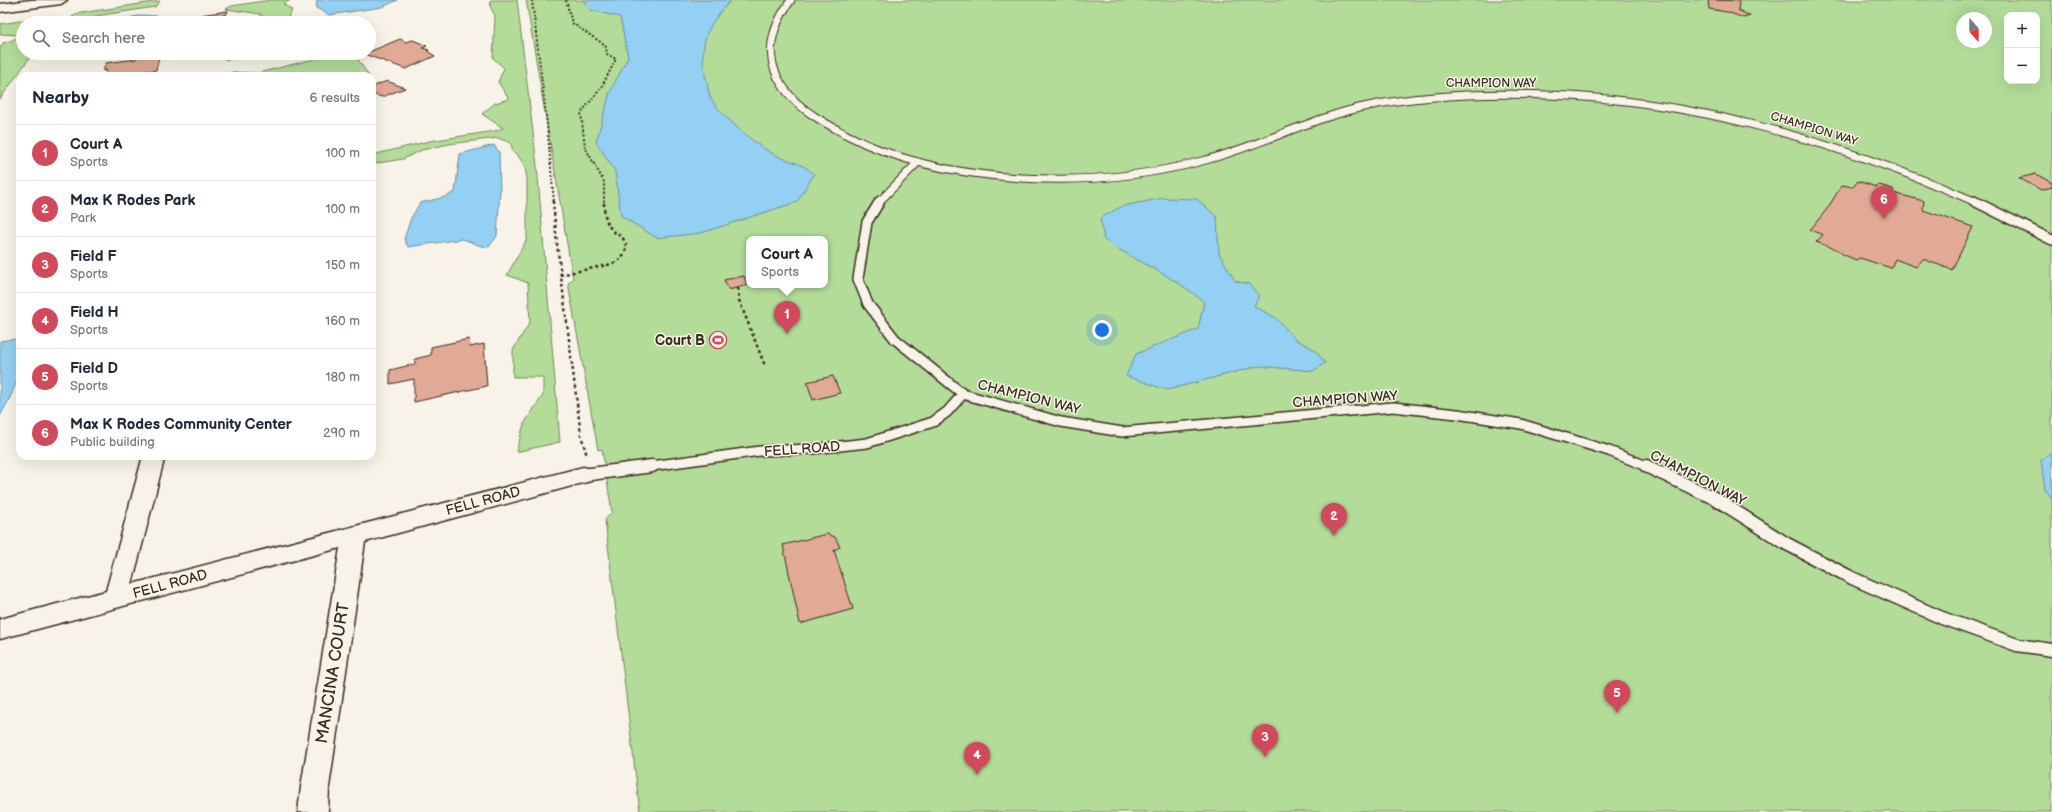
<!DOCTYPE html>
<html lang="en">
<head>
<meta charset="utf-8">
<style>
	:root { --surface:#fff; --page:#f2f2f3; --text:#1f2937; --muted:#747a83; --line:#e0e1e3; --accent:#d1495b }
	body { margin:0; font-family:"Balsamiq Sans",sans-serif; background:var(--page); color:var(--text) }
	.controls { position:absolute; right:12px; top:12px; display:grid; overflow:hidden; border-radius:8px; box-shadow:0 4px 16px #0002 }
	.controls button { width:36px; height:36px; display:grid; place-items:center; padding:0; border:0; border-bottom:1px solid var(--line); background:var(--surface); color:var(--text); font:20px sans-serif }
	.compass { position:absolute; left:1956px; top:12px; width:36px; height:36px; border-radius:50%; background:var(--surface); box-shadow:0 4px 16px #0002; rotate:159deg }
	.you { position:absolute; left:1102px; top:330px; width:14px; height:14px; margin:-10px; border:3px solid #fff; border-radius:50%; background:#1a73e8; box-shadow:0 0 0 6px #1a73e833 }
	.badge { display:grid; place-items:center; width:26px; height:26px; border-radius:50%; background:var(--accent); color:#fff; font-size:13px; font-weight:700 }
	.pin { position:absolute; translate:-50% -33px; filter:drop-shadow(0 1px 2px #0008) }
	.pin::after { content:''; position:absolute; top:21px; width:14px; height:12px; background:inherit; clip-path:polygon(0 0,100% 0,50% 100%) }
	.popup { position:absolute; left:746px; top:236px; width:82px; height:52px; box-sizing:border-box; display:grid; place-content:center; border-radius:8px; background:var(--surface); filter:drop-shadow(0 1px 3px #0005); font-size:13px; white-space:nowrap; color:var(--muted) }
	.popup b { font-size:15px; color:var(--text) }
	.popup::after { content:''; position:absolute; left:50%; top:100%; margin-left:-8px; border:8px solid transparent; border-top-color:var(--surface) }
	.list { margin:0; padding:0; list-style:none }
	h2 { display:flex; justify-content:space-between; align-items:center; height:52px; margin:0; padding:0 16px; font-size:17px }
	h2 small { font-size:13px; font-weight:400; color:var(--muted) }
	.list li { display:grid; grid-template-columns:26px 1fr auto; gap:12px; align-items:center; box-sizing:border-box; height:56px; padding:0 16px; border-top:1px solid var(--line) }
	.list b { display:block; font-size:15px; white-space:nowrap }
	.list p { margin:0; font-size:13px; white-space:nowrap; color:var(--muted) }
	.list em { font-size:13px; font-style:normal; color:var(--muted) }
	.icon { flex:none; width:22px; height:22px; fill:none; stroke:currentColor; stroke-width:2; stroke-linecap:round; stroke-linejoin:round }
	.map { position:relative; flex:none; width:2052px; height:812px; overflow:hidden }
	.search { position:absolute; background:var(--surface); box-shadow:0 4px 16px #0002; left:16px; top:16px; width:360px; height:44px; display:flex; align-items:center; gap:10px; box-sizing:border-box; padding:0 14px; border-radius:22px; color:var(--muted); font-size:15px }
	.panel { position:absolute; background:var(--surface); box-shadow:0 4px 16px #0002; left:16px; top:72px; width:360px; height:388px; border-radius:12px }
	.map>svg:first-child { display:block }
</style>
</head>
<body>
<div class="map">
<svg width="2052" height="812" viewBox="0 0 2052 812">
	<rect width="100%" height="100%" fill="#f7f3e8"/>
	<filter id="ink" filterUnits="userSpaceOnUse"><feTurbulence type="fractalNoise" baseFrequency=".025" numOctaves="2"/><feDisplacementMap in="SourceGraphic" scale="8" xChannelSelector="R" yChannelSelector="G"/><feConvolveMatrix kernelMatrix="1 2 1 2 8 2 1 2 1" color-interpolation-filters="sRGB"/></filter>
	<g filter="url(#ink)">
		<path fill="#b3dc99" stroke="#77835c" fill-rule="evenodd" d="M270 0H291L283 4 292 10 285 23H260L261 14 226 9 232 6Z
			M491 0H517L537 166 560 442 516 452 524 424 543 395V377H513V350L530 322 528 283 507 275 527 239V178L524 165 517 154 513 152 511 143 498 138 449 144 422 150 403 159 372 164V155L430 141 495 131 503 128 482 114 495 103 509 99 498 82 504 68 493 58 495 16 490 6Z
			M526 0H2052V812H640L605 520 612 512 602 449 598 450 568 283 573 279ZM2007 15H2037V81H2007ZM1962 18H1986V42H1962ZM749 239H825V285H749Z
			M160 1 155 7 96 16 85 23H67L75 14Z
			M53 16 50 23H23V53H33L0 99V48L3 43 13 40 21 35 0 34V24Z
			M223 53H271L269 55 226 60 222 55Z
			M330 55H355L369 76H220L233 72 258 73Z"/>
		<path fill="#93d0f3" stroke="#708e9e" d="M317 0H398L382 7 329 15 316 8Z
			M583 0H731C706 26 698 44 706 79 708 85 708 92 710 97 717 112 753 142 768 151 783 161 801 161 814 174L797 202 701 233 657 238 621 216 615 171 596 142 610 92 628 57 620 17 590 10Z
			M143 15 157 16 151 23H103Z
			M494 145 499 152 500 191 497 236 489 247C475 246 474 242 462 239L408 247 404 239 411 218 420 203 445 197 455 192 460 154Z
			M1163 198 1197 199 1217 217 1219 253 1235 281 1249 284 1259 296 1254 306 1276 318 1295 339 1315 350 1325 363 1313 371 1258 366 1167 390 1126 376 1136 354 1198 329 1204 302C1174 276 1137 262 1104 240L1100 218 1123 206Z
			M13 339 20 341V374L9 400 0 416V341Z
			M2052 451V498L2045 489 2041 460Z"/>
		<path fill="#e1aa97" stroke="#3b2a1e" d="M1708 0 1739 1 1738 10 1750 16 1744 18 1727 12 1709 9Z
			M228 11 226 15H223L222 23H197L200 15Z
			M400 39 406 42 413 40 427 46 422 48 429 50 427 51 435 56 406 69 364 54Z
			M138 53H160L156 70 105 76 107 70 103 71 106 63 136 59Z
			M387 81 405 88 382 97 372 94V87Z
			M2036 174 2052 183V187L2041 190 2019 178Z
			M1858 181 1876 187 1879 185 1893 189V193L1924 201 1923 210 1973 227 1952 270 1923 259 1916 267 1895 259 1891 268 1860 258 1856 260 1842 254 1838 250 1816 242 1823 235 1810 230 1827 209 1842 185 1853 187Z
			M744 276 747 285 729 290 724 280Z
			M469 339 470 347 484 344 487 386 414 402V379L390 384V370L415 364V359L431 355V347Z
			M833 376 840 393 813 400 807 382Z
			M827 534 835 537 840 547 834 550 853 609 800 624 783 545Z"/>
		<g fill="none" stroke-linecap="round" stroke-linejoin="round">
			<defs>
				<path id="lane-far2" d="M791 0C765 36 763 69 796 102 811 116 829 125 847 135 945 186 1095 190 1202 161 1258 147 1310 118 1368 106 1427 94 1488 93 1548 95 1697 100 1840 143 1976 202
					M879 202 918 162"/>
				<path id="lane-far1" d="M880 201 867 222 858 279 868 304 895 339 963 394 1061 422 1122 432 1393 407 1457 414 1521 424 1609 451 1649 467
					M1974 201 2052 240
					M644 467 760 451 813 449 867 443 933 422 947 412 963 394"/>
				<path id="lane" d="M1646 466 1714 498 1787 544 1852 578 1942 618 2017 645 2052 650
					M583 475 652 466"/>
				<path id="street" d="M31 0H67L61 4 0 12V4Z
					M143 456H165L132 584 583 467 591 469 594 475 591 481 583 483 365 542 329 787 328 812H298L301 787 340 548 0 639V619L106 591Z"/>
			</defs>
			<use href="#lane-far2" stroke="#3b2a1e" stroke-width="9"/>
			<use href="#lane-far1" stroke="#3b2a1e" stroke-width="12"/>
			<use href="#lane" stroke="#3b2a1e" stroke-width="15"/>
			<use href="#street" stroke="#3b2a1e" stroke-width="3"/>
			<path stroke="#3b2a1e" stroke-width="2" stroke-dasharray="2 2" stroke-linecap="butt" d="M532 0 547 124 554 202
				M566 0 572 23 602 43 606 47 607 54 616 59 601 88 581 113 585 147 604 182V202"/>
			<path stroke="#3b2a1e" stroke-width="2.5" stroke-dasharray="3 3" stroke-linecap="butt" d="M553 201 557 244 581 435 587 456
				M560 275 612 264 622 258 627 247C623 235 621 238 613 231 605 223 604 212 604 201
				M738 288 739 300 765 366"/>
			<use href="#lane-far2" stroke="#f7f3e8" stroke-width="7"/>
			<use href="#lane-far1" stroke="#f7f3e8" stroke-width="9"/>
			<use href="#lane" stroke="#f7f3e8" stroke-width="12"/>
			<use href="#street" fill="#f7f3e8" fill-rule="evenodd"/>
		</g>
	</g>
	<defs>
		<symbol id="stadium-ring" viewBox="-11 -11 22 22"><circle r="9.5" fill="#f7f3e8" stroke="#d1495b" stroke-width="1.5"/><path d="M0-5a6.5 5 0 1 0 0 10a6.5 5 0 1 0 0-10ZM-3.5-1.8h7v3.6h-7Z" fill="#d1495b"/></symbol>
	</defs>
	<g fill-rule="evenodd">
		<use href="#stadium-ring" x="708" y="330" width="20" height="20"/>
	</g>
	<g text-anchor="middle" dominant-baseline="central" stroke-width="3" stroke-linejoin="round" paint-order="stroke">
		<g font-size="12" fill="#3b2a1e" stroke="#f7f3e8">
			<text x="1491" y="83">CHAMPION WAY</text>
			<text transform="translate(1814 129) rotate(17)">CHAMPION WAY</text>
		</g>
		<g font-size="14" font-weight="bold" fill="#3b2a1e" stroke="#f7f3e8" text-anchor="end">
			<text x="705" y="340">Court B</text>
		</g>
		<g font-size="14" fill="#3b2a1e" stroke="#f7f3e8">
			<text transform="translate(1029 397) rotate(14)">CHAMPION WAY</text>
			<text transform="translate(1345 399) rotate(-4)">CHAMPION WAY</text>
			<text transform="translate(802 449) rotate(-4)">FELL ROAD</text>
			<text transform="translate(1698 478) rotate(27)">CHAMPION WAY</text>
			<text transform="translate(483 501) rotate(-15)">FELL ROAD</text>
			<text transform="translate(170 584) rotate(-15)">FELL ROAD</text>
		</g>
		<g font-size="17" fill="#3b2a1e" stroke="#f7f3e8">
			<text transform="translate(333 673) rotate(-81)">MANCINA COURT</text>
		</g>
	</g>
</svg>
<div class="controls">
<button>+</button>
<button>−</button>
</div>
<svg class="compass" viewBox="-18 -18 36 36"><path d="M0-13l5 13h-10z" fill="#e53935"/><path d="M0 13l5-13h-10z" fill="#747a83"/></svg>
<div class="you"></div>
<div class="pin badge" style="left:787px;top:334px">1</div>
<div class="popup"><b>Court A</b>Sports</div>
<div class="pin badge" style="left:1334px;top:536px">2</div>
<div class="pin badge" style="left:1265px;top:757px">3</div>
<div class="pin badge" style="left:977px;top:775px">4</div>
<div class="pin badge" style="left:1617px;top:713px">5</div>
<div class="pin badge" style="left:1884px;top:219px">6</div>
<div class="search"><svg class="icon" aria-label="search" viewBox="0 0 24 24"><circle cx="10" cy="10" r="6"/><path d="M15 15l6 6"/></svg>Search here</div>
<section class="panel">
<h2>Nearby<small>6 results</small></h2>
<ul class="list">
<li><span class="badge">1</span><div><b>Court A</b><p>Sports</p></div><em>100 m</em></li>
<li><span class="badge">2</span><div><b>Max K Rodes Park</b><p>Park</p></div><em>100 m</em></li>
<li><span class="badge">3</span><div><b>Field F</b><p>Sports</p></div><em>150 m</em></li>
<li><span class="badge">4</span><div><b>Field H</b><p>Sports</p></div><em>160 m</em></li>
<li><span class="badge">5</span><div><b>Field D</b><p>Sports</p></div><em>180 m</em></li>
<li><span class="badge">6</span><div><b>Max K Rodes Community Center</b><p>Public building</p></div><em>290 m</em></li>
</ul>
</section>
</div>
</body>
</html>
